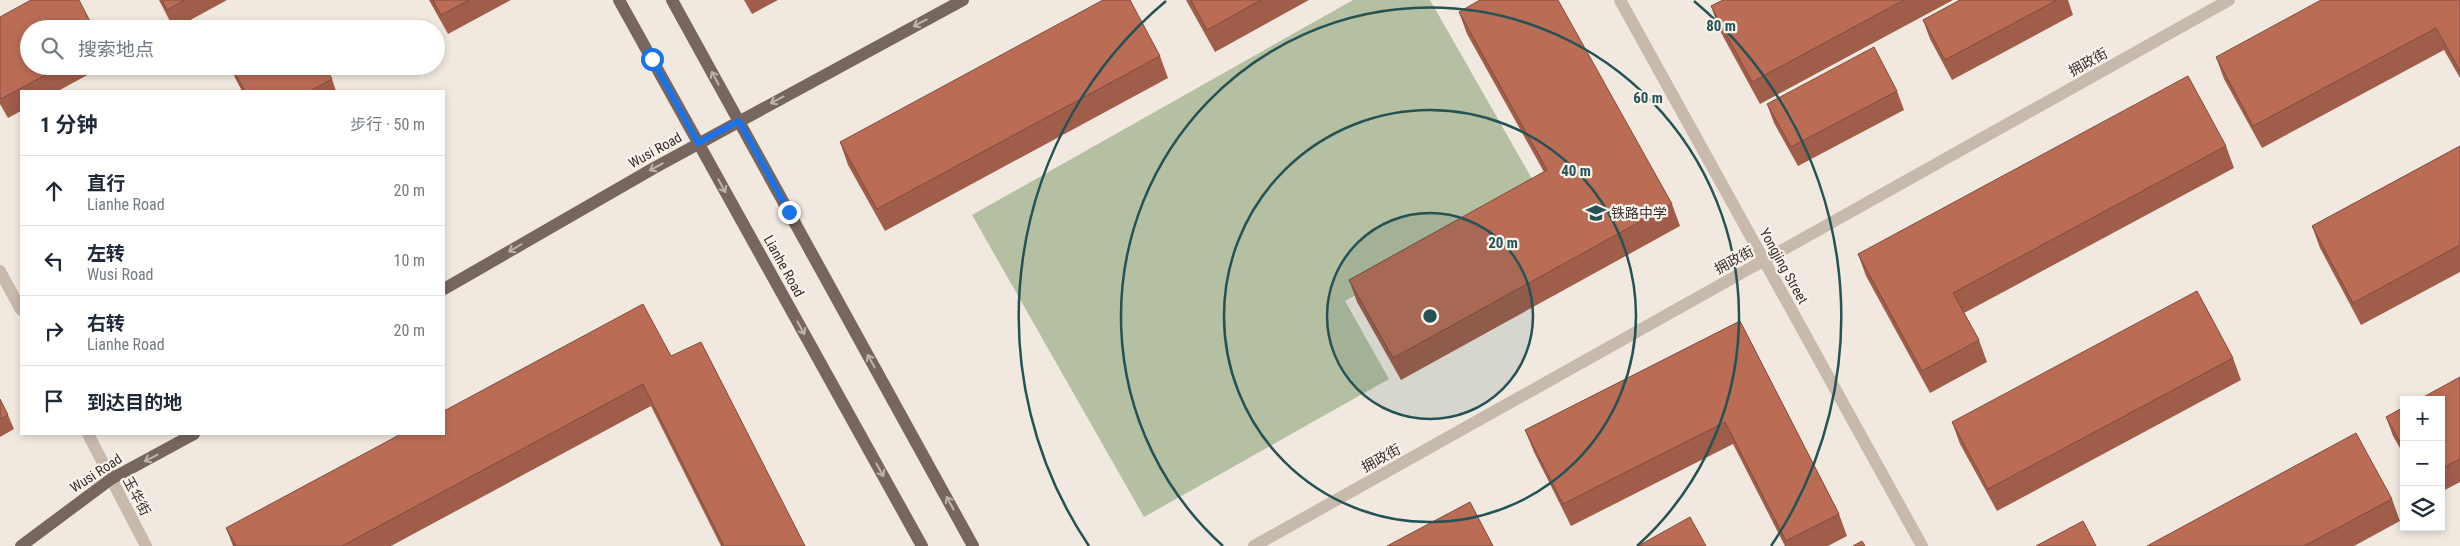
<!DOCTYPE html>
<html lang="zh">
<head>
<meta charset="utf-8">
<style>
	:root { --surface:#fff; --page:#f2f2f3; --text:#1f2937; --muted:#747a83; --line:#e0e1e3 }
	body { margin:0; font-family:"Roboto Condensed","Noto Sans SC",sans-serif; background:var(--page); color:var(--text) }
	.controls { position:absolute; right:15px; bottom:15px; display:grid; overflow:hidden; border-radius:0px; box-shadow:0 2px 8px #0003 }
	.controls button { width:45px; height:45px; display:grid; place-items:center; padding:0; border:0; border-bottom:1px solid var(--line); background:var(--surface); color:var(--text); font:25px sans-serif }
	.stop { position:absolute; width:15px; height:15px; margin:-11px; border:4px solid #1a73e8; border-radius:50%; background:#fff }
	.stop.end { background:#1a73e8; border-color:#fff; box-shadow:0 1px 5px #0008 }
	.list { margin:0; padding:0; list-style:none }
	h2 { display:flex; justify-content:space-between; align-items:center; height:65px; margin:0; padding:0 20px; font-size:21px }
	h2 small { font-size:16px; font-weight:400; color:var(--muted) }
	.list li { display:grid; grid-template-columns:32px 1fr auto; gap:15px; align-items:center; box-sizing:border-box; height:70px; padding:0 20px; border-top:1px solid var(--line) }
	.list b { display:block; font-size:19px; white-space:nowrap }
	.list p { margin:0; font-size:16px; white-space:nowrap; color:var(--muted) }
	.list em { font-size:16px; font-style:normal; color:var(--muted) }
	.icon { flex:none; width:28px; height:28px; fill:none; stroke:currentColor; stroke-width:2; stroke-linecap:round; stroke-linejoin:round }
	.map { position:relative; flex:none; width:2460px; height:546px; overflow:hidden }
	.search { position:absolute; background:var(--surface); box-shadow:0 2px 8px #0003; left:20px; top:20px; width:425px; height:55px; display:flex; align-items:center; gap:12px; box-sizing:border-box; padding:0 18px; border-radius:28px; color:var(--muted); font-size:19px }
	.panel { position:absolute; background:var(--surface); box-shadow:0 2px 8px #0003; left:20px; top:90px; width:425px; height:345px; border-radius:0px }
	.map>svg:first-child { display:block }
</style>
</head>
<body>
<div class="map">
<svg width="2460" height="546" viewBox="0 0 2460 546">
	<rect width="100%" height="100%" fill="#f1e9e0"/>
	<path fill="#b5bfa1" d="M1353 0H1430L1539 191 1345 301 1389 379 1144 517 972 215Z"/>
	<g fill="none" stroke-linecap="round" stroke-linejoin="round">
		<path stroke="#c8b9ad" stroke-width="12" d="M1620 0 1922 546
			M0 271 21 310
			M88 434 146 546
			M1254 546 2229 0"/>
		<path stroke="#77665e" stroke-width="12" d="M619 0 922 546
			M672 0 973 546
			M444 289 654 168 963 0
			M21 546 111 479 194 434"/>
	</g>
	<path fill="#a05d49" d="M159 0H227L174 29Z
		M429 0H511L448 34Z
		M744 0H778L752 14Z
		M1186 0H1309L1215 52Z
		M1723 0H1953L1760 104 1719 29 1711 6Z
		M1960 0H2068L2073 15 1952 80 1930 39 1923 20Z
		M2460 0V78L2444 50 2262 148 2224 79 2216 57Z
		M1459 12 1672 204 1680 226 1401 380 1357 302 1349 280 1544 172 1467 34Z
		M0 17 29 66H104L58 91H21V111L8 118 0 104Z
		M1160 56 1168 78 885 231 848 165 840 142Z
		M231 66 332 79 336 91H242L235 78Z
		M1897 91 1904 110 1798 166 1774 123 1767 104Z
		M2226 146 2234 168 1964 313 1979 340 1987 362 1930 393 1866 276 1858 254Z
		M2460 146V272L2361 325 2320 248 2312 226Z
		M1740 321 1839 514 1847 536 1828 546H1785L1733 444 1571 526 1534 452 1525 430Z
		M671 356 805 546H721L651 406 391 546H233L226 528Z
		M2233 358 2241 380 1997 511 1960 444 1952 422Z
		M2460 377V482L2441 492V400Z
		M0 399 8 415 14 429 0 437Z
		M2404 407V455L2393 436 2386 417Z
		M2392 499 2400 521 2354 546H2147Z"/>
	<path fill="#ba6c55" stroke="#824c3c" d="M31 0H79L94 29H29V66H62L1 99 0 98V17Z
		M162 0H185L167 10Z
		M433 0H469L441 15Z
		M1103 0H1130L1160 56 877 209 840 142Z
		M1191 0H1261L1207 30Z
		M1480 0H1558L1672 204 1393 358 1349 280 1547 170 1459 12Z
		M1723 0H1904L1752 82 1711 6Z
		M1960 0H2057L1945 60 1923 20Z
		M2321 0H2460V71L2436 28 2253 126 2216 57Z
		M302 25 304 29H295Z
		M1874 47 1897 91 1791 147 1767 104Z
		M231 66H325L332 79 310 91H245Z
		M2188 76 2226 146 1953 293 1979 340 1922 371 1858 254Z
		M2460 146V245L2353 303 2312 226Z
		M2197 291 2233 358 1988 489 1952 422Z
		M643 304 671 356 701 342 805 546H724L643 384 342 546H236L226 528 401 434H444V411Z
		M1740 321 1839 514 1786 541 1725 422 1563 504 1525 430Z
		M2460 377V459L2441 469V400H2418Z
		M0 399 8 415 0 419Z
		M2404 407V449L2386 417Z
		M2356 433 2392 499 2304 546H2147Z
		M1470 502 1493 546H1387Z
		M1690 517 1706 546H1638Z
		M2083 521 2096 546H2036Z
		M1862 541 1865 546H1853Z"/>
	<defs><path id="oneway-shaft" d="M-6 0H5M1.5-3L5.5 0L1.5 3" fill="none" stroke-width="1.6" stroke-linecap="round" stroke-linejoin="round" transform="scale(1.25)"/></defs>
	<g stroke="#beb4ac">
		<use href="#oneway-shaft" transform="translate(920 23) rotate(152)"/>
		<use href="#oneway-shaft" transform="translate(715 78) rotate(-119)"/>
		<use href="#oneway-shaft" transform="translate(777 100) rotate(152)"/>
		<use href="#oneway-shaft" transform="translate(656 167) rotate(151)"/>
		<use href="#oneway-shaft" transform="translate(722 186) rotate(61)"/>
		<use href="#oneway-shaft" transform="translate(515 248) rotate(150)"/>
		<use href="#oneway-shaft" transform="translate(801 328) rotate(61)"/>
		<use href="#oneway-shaft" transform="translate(871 361) rotate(-119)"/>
		<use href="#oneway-shaft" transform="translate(151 458) rotate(153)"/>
		<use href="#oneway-shaft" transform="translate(880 470) rotate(61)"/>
		<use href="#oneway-shaft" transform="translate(950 503) rotate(-119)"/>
	</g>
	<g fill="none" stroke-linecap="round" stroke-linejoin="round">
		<path stroke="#1a73e8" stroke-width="6" d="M652 59 698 143 739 121 789 212"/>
	</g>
	<circle cx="1430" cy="316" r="103" fill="#245255" fill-opacity=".12"/>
	<g fill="none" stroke="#245255" stroke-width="2.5">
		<circle cx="1430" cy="316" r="103"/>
		<circle cx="1430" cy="316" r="206"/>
		<path d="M1223 546A309 309 0 1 1 1637 546"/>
		<path d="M1089 546A411 411 0 0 1 1166 1M1694 1A411 411 0 0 1 1771 546"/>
	</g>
	<defs>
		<symbol id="school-bare" viewBox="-9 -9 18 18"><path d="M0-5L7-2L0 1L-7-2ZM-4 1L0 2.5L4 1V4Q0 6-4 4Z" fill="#245255" stroke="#f9f3ec" stroke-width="2.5" paint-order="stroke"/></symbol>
	</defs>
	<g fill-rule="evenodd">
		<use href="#school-bare" x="1582" y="199" width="28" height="28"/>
	</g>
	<g text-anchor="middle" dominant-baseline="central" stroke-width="4.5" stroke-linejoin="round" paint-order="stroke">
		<g font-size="14" fill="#372e2b" stroke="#f9f3ec">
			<text transform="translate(2088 62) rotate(-29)">拥政街</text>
			<text transform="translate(655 150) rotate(-29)">Wusi Road</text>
			<text transform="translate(1734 260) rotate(-29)">拥政街</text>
			<text transform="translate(784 266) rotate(61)">Lianhe Road</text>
			<text transform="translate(1784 266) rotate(61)">Yongjing Street</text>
			<text transform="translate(1381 458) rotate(-29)">拥政街</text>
			<text transform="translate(96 473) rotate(-33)">Wusi Road</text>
			<text transform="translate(137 496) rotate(62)">玉华街</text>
		</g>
		<g font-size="14" fill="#372e2b" stroke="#f9f3ec" text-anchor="start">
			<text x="1611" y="213">铁路中学</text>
		</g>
	</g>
	<circle cx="1430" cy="316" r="8" fill="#245255" stroke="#f9f3ec" stroke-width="2.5"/>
	<g font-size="15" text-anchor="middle" font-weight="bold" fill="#245255" stroke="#f9f3ec" stroke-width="4.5" stroke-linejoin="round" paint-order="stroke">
		<text x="1721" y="31">80 m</text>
		<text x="1648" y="103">60 m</text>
		<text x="1576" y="176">40 m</text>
		<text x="1503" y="248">20 m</text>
	</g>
</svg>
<div class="controls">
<button>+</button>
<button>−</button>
<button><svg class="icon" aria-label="layers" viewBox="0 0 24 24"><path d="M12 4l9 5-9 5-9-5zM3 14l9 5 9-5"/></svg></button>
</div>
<div class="stop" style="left:652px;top:59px"></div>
<div class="stop end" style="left:789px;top:212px"></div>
<div class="search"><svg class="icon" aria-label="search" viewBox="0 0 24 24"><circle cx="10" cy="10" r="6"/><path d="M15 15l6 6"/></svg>搜索地点</div>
<section class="panel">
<h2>1 分钟<small>步行 · 50 m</small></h2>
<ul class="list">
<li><svg class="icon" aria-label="ahead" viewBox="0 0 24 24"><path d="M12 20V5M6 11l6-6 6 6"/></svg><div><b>直行</b><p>Lianhe Road</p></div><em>20 m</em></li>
<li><svg class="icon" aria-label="left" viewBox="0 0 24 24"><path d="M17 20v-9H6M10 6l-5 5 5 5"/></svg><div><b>左转</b><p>Wusi Road</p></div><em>10 m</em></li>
<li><svg class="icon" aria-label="right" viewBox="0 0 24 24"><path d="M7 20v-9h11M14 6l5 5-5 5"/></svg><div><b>右转</b><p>Lianhe Road</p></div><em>20 m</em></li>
<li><svg class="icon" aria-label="arrive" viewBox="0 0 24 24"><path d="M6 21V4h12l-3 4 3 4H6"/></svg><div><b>到达目的地</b></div></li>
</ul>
</section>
</div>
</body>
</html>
